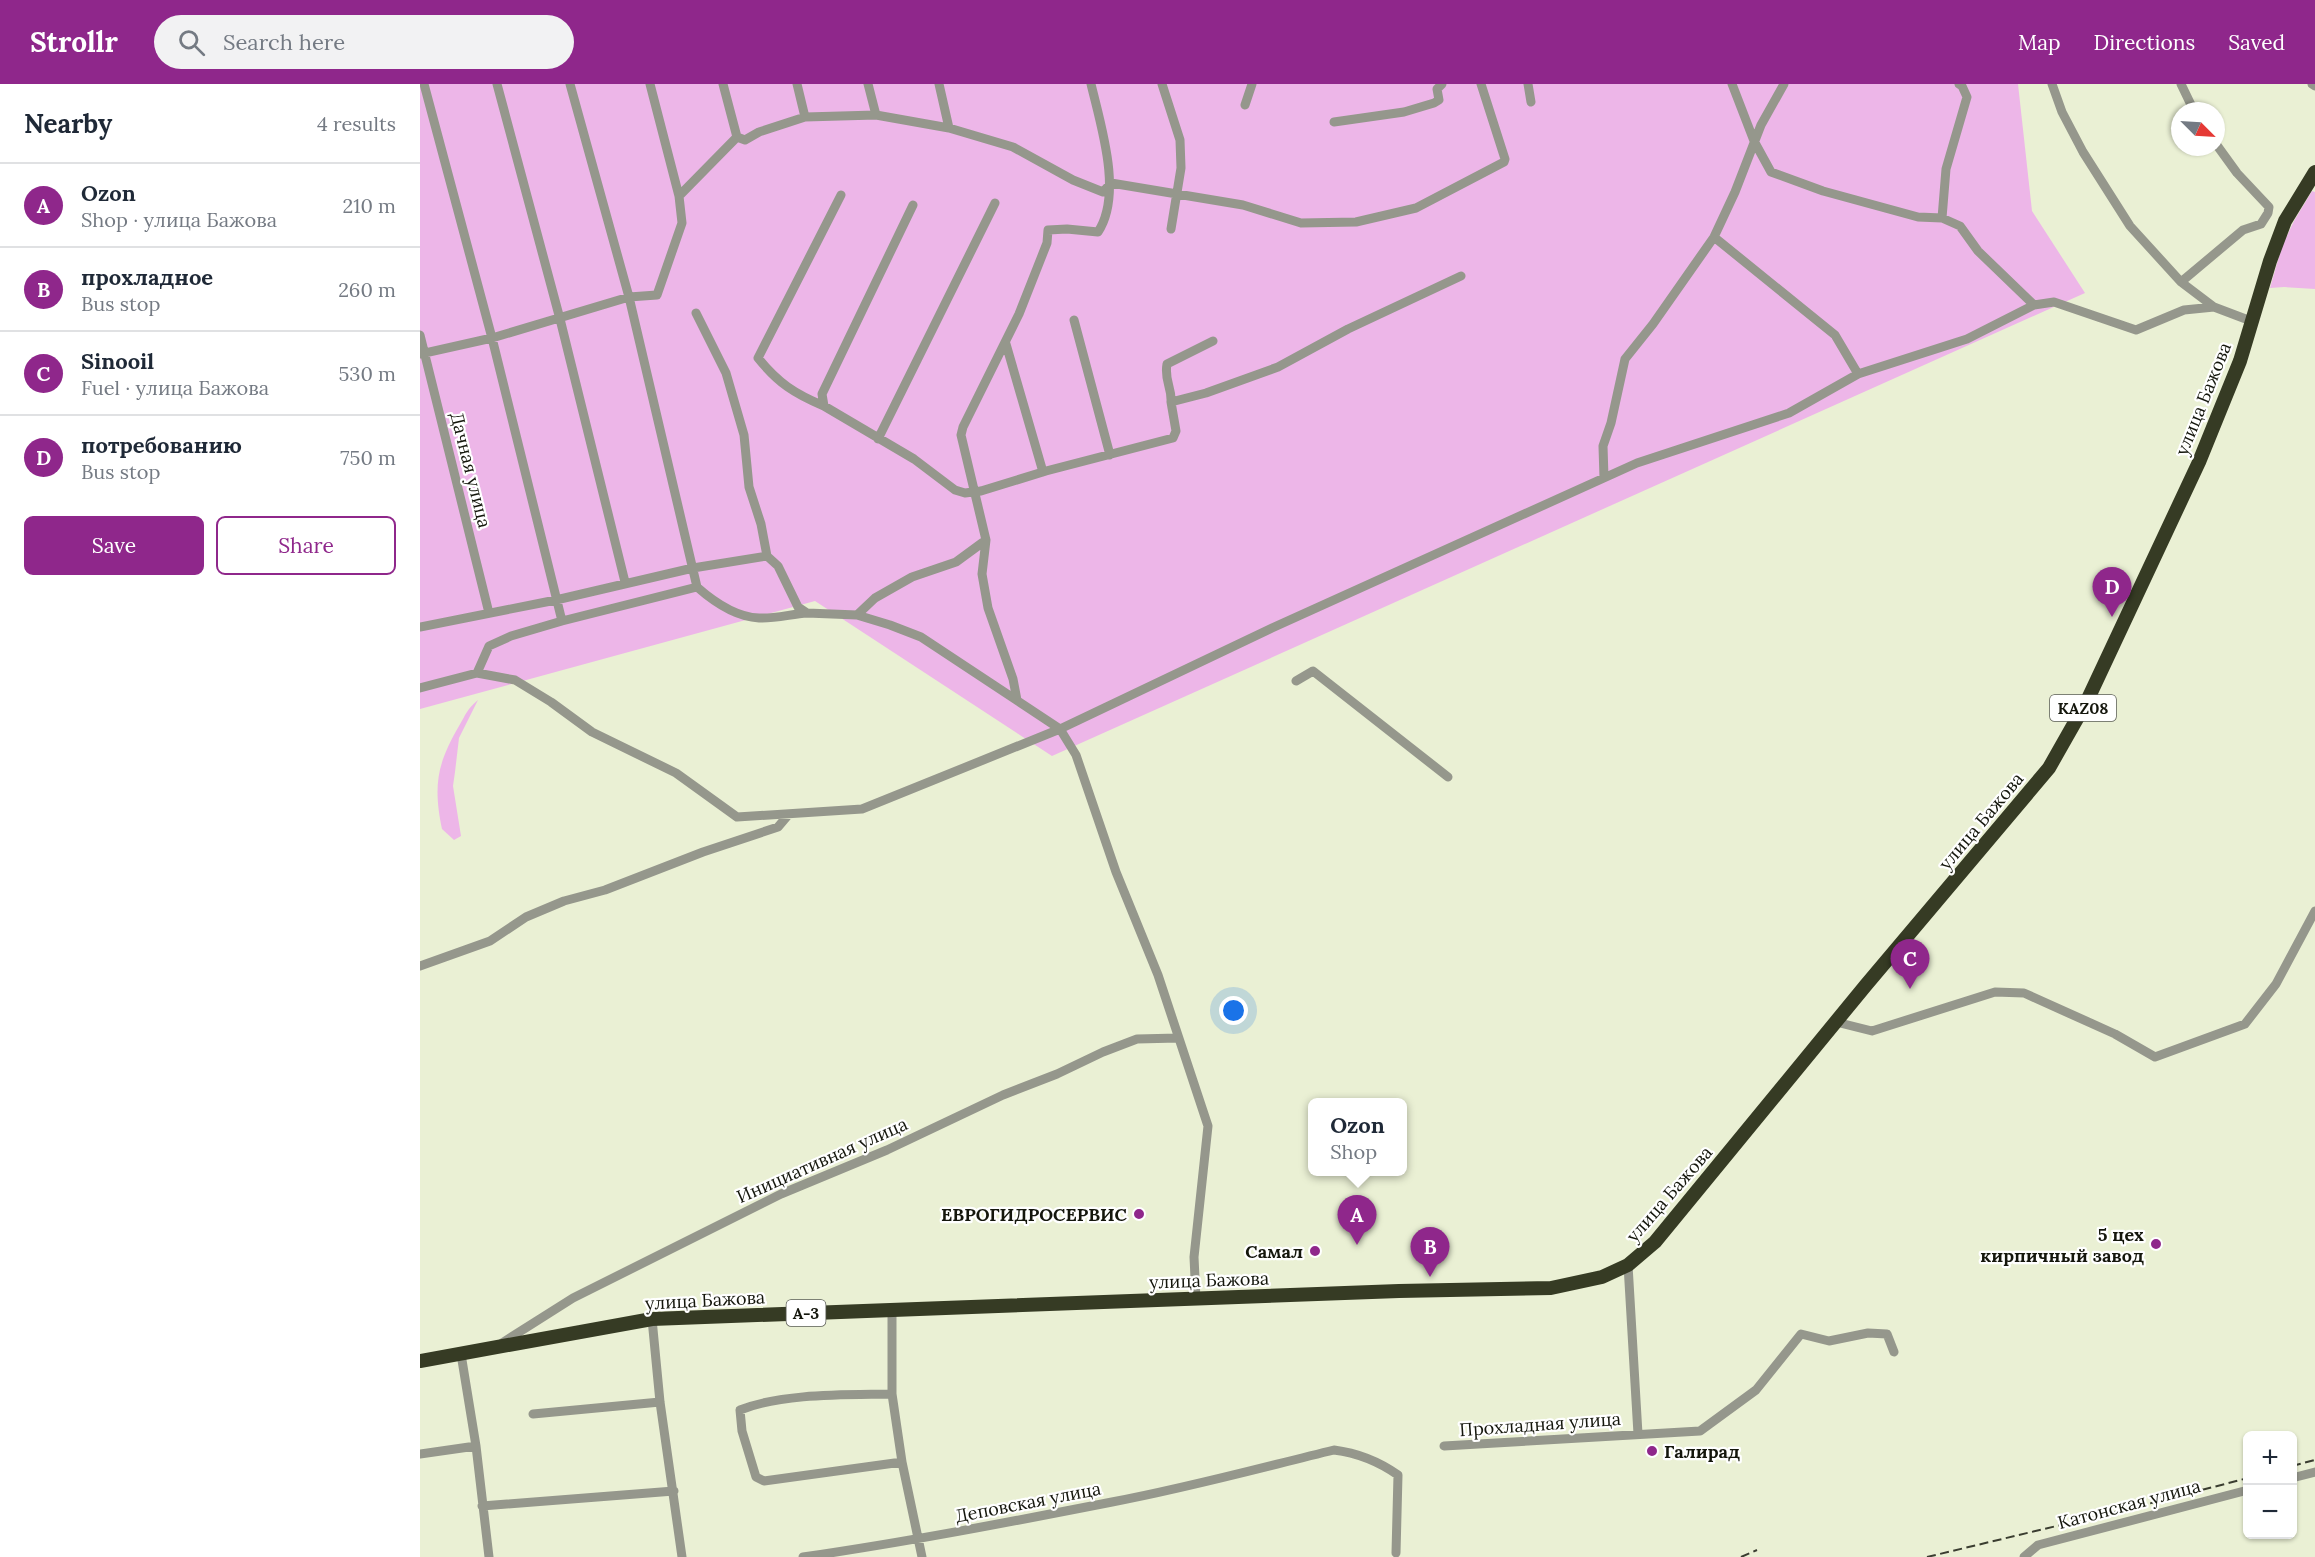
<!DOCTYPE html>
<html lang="en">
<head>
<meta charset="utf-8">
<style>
	:root { --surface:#fff; --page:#f2f2f3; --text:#1f2937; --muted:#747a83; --line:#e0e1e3; --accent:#8f278b }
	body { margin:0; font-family:Lora,serif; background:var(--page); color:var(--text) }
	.controls { position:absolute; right:18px; bottom:18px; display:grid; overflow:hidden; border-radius:9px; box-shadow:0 2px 4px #0004 }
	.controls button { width:54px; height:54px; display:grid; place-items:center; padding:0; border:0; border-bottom:2px solid var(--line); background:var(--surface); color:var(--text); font:30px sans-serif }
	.compass { position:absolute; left:1751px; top:18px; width:54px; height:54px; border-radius:50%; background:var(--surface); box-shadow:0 2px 4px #0004; rotate:114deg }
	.you { position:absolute; left:814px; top:927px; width:21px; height:21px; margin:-15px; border:4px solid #fff; border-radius:50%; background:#1a73e8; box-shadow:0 0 0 9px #1a73e833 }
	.badge { display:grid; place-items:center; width:39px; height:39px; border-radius:50%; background:var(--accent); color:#fff; font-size:20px; font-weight:700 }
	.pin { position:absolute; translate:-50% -50px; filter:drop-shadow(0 2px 3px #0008) }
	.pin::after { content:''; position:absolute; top:32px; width:21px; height:18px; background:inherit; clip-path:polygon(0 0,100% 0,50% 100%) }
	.popup { position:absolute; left:888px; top:1014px; width:99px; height:78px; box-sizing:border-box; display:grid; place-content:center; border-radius:9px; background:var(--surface); filter:drop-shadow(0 2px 4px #0005); font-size:20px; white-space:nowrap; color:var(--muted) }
	.popup b { font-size:22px; color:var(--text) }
	.popup::after { content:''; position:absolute; left:50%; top:100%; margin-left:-12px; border:12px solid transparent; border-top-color:var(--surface) }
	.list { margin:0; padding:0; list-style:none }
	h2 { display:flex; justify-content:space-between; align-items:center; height:78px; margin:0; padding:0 24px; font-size:26px }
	h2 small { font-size:20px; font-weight:400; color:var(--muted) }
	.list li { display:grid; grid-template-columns:39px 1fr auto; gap:18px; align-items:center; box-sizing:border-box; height:84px; padding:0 24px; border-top:2px solid var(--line) }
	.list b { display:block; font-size:22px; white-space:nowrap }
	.list p { margin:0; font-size:20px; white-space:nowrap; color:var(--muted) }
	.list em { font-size:20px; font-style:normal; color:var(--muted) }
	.actions { display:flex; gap:12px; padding:18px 24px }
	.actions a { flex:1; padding:14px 0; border:2px solid var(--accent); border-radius:9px; text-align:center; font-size:21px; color:var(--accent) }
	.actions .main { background:var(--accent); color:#fff }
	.icon { flex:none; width:33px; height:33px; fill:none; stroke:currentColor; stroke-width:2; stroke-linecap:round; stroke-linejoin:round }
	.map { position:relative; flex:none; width:1895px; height:1473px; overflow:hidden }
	header { display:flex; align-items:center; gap:36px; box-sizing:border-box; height:84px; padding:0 30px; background:var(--accent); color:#fff }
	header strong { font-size:28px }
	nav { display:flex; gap:33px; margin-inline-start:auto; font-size:21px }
	.search { width:420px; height:54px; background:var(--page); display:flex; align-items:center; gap:15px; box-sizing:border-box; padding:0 21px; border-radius:33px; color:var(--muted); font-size:22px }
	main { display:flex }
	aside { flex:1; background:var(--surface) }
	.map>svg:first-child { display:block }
</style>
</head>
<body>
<header>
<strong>Strollr</strong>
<div class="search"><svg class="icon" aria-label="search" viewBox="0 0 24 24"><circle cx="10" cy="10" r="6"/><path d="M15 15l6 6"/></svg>Search here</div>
<nav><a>Map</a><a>Directions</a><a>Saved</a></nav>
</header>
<main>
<aside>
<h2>Nearby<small>4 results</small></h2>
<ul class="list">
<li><span class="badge">A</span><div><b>Ozon</b><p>Shop · улица Бажова</p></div><em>210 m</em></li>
<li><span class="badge">B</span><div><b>прохладное</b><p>Bus stop</p></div><em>260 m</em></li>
<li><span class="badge">C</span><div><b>Sinooil</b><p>Fuel · улица Бажова</p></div><em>530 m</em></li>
<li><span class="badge">D</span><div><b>потребованию</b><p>Bus stop</p></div><em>750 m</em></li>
</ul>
<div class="actions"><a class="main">Save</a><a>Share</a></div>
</aside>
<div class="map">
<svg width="1895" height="1473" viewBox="0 0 1895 1473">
	<rect width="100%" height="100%" fill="#eaf0d4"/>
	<path fill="#edb6e8" d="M0 0H1598L1612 127 1665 209 632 672 395 517 0 625Z
		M1892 107 1895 108V205L1864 203 1850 204 1862 162 1874 137Z
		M58 616 39 654 35 688 33 702 41 752 34 756 22 745C13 701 17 680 39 642 46 630 47 625 58 616Z"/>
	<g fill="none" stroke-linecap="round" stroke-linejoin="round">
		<path stroke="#95978c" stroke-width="9" d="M4 0 72 254 142 537 277 503
			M77 0 140 235 205 498
			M150 0 209 213 277 503C294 518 315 533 339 534 354 535 372 530 387 529
			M230 0 259 112
			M303 0 317 53
			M377 0 385 33
			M448 0 456 31
			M519 0 529 44
			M742 0 760 56 761 84 751 145
			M1108 0 1111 18
			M1312 0 1334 57 1351 88 1403 107 1498 133 1522 134 1540 142 1558 167 1614 221 1634 218 1716 246 1764 226 1794 223 1831 237
			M1632 0 1642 28 1663 68 1710 142 1761 198 1794 223
			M1761 0 1774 27
			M1892 0 1895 2
			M825 21 832 0
			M914 38 984 28 1014 19 1019 16 1017 5 1022 0
			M493 121 402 310 404 322 494 375 535 406 545 409 561 407 626 387 753 354 756 347 751 318 786 309 858 283 928 245 1041 192
			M1522 134 1526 85 1547 13 1542 2 1539 0
			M1294 153 1415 251 1438 290
			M1761 198 1823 146 1841 140 1848 129 1849 123 1817 89 1796 60
			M276 229 306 289 324 351 329 403 341 440 347 472
			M654 236 690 371
			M0 251 69 529
			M586 260 623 388
			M0 270 72 254 209 213 237 211 262 139 259 112 317 53 325 56 339 48 385 33 456 31 529 44 593 63 653 96 683 108 691 99 823 121 881 139 936 138 996 124 1084 78 1085 75 1061 0
			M751 318C752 303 744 297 747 280L793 257
			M404 322C375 310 358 299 338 274L421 111
			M458 355 575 119
			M1184 394 1183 362 1191 339 1205 275 1233 240 1294 153 1315 108 1341 41 1364 0
			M437 531 455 514 492 493 536 478 566 456
			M0 543 136 516 273 484 347 472 358 482 378 523 387 529 437 531 470 541 501 553 640 645 656 671 696 788 738 891 788 1042 774 1173 776 1215
			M57 589 69 562 91 552 142 537
			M876 597 893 587 1028 693
			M0 604 57 589 95 596 131 618 172 648 256 689 317 733 442 725 640 645 852 544 1217 379 1369 329 1438 290 1547 255 1614 221
			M597 616 593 595 568 524 562 490 566 456 541 351 543 343 599 230 627 159 628 146 647 145 678 148C703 110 681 42 671 0
			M0 882 70 857 106 833 144 817 185 806 283 768 358 743 369 730
			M1416 938 1452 947 1575 908 1604 909 1695 950 1735 973 1825 940 1856 900 1895 827
			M1208 1181 1218 1350
			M472 1226V1310L482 1378 502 1473
			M232 1235 240 1318 262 1473
			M82 1259 153 1214 361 1110 467 1066 583 1011 637 990 683 968 717 955 758 954
			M41 1270 56 1362 69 1473
			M472 1310C425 1311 363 1309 320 1326L322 1347 336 1393 344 1397 482 1378
			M113 1330 240 1318
			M1024 1362 1280 1347 1336 1306 1381 1250 1409 1257 1448 1249 1467 1250 1474 1268
			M0 1370 56 1362
			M1872 1394 1895 1388
			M62 1422 254 1407
			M383 1473C487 1458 590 1438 692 1418 767 1404 840 1384 914 1366 938 1369 958 1377 978 1391L976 1469
			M1604 1473 1618 1461 1828 1406"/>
		<path stroke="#363b24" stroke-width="14" d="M0 1277 232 1235 979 1207 1131 1204 1182 1193 1208 1181 1235 1158 1446 901 1629 684 1667 617 1779 378 1820 277 1850 177 1865 137 1895 88"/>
		<path stroke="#3a3d30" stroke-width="2" stroke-dasharray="9 4.5" stroke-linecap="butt" d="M1872 1382 1895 1376
			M1321 1473 1337 1466
			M1507 1473 1720 1422 1828 1394"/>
	</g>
	<g fill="#8f278b" stroke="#fff" stroke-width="2">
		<circle cx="719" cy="1130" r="6"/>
		<circle cx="1736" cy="1160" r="6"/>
		<circle cx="895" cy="1167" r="6"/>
		<circle cx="1232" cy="1367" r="6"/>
	</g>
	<g text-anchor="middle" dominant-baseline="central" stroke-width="4.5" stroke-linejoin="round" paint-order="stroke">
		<g fill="#fff" stroke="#5a5c55" stroke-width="1.5">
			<rect x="1630" y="611" width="66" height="26" rx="4.5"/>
			<rect x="366.5" y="1216" width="39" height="26" rx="4.5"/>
		</g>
		<g font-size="16" font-weight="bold" fill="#14160c">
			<text x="1663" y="624">KAZ08</text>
			<text x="386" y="1229">A-3</text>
		</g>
		<g font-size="18" fill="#14160c" stroke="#fff">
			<text transform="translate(1783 315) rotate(-68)">улица Бажова</text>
			<text transform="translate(51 386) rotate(76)">Дачная улица</text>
			<text transform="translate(1561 737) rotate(-50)">улица Бажова</text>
			<text transform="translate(402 1076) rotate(-24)">Инициативная улица</text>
			<text transform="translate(1249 1110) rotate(-49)">улица Бажова</text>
			<text transform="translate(789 1196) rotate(-2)">улица Бажова</text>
			<text transform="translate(285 1216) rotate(-3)">улица Бажова</text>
			<text transform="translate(1120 1340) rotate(-4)">Прохладная улица</text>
			<text transform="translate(608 1418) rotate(-11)">Деповская улица</text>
			<text transform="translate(1709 1420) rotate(-15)">Катонская улица</text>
		</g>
		<g font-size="18" font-weight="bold" fill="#14160c" stroke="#fff" text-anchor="end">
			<text x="707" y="1130">ЕВРОГИДРОСЕРВИС</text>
			<text x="1724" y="1150">5 цех<tspan x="1724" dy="21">кирпичный завод</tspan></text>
			<text x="883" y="1167">Самал</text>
			<text x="1244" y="1367" text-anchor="start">Галирад</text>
		</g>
	</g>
</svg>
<div class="controls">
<button>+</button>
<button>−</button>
</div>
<svg class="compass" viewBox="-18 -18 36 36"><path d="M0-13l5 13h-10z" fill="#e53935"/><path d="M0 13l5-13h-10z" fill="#747a83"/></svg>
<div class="you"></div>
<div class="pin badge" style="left:937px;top:1161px">A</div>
<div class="popup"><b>Ozon</b>Shop</div>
<div class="pin badge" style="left:1010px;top:1193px">B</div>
<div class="pin badge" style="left:1490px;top:905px">C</div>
<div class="pin badge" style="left:1692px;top:533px">D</div>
</div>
</main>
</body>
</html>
